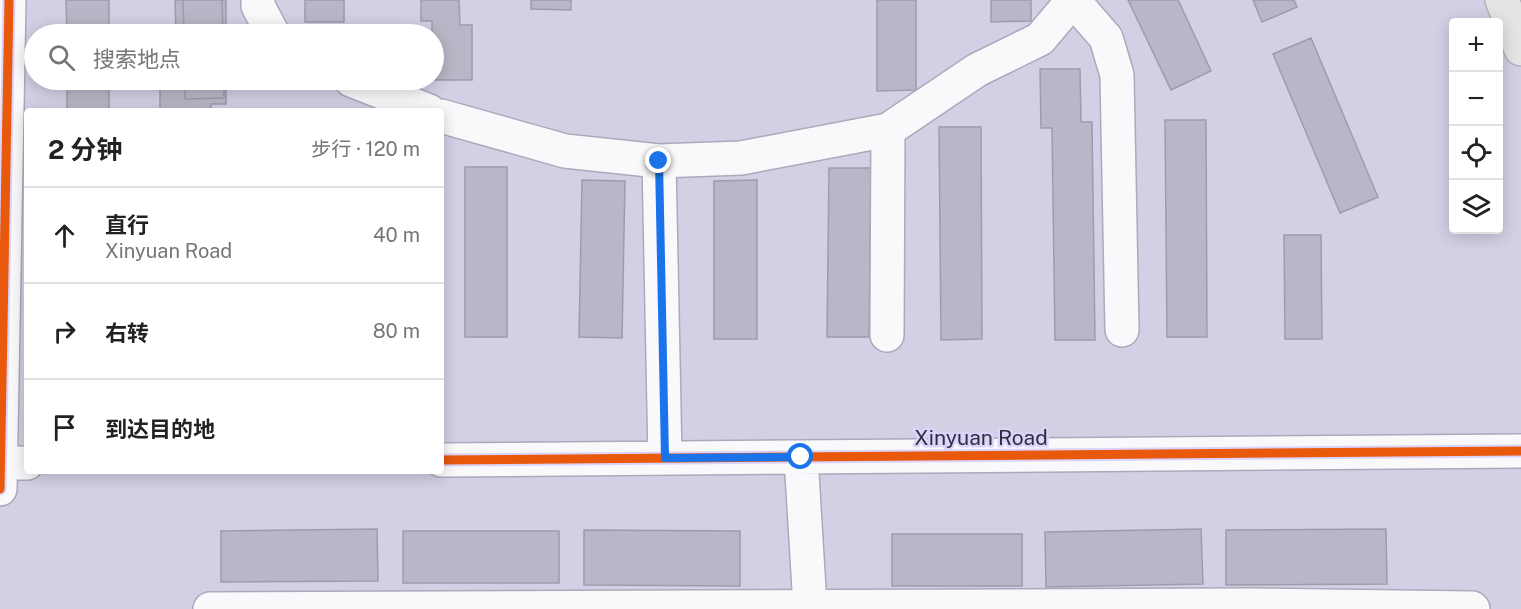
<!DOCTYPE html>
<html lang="zh">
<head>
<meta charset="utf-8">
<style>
	:root { --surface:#fff; --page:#f2f2f2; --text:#222; --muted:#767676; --line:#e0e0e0 }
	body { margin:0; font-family:"Public Sans","Noto Sans SC",sans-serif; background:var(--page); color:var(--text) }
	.controls { position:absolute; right:18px; top:18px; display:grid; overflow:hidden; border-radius:6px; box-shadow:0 3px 15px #0003 }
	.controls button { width:54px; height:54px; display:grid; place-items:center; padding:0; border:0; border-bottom:2px solid var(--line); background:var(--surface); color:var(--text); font:30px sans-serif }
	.stop { position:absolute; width:18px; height:18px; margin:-14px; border:4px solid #1a73e8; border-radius:50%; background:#fff }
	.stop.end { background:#1a73e8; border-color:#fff; box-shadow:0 2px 6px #0008 }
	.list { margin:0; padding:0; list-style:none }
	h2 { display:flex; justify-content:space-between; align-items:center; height:78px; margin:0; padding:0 24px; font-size:26px }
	h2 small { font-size:20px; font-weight:400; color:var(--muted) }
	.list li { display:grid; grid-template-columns:39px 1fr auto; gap:18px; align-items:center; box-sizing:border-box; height:96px; padding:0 24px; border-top:2px solid var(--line) }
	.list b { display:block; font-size:22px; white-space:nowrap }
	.list p { margin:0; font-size:20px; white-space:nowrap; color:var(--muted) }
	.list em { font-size:20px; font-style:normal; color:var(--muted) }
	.icon { flex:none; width:33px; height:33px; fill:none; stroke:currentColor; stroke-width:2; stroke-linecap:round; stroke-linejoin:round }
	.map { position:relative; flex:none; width:1521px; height:609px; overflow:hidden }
	.search { position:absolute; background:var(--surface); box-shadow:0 3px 15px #0003; left:24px; top:24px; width:420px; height:66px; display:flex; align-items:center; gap:15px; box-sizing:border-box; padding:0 21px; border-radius:33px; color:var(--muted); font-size:22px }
	.panel { position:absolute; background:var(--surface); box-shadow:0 3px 15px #0003; left:24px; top:108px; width:420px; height:366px; border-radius:6px }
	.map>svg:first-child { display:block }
</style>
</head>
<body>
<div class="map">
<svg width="1521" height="609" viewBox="0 0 1521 609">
	<rect width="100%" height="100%" fill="#d4cfe5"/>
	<path fill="#bab6c7" stroke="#9f9bac" stroke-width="1.5" d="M66 0H109V34H67Z
		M175 0H226V34H176Z
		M183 0H222L223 34H184Z
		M305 0H344V22H305Z
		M421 0H459L460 25H472V80H432L434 34H432V21H421Z
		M531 0H571V10L531 9Z
		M877 0H916V90L877 91Z
		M991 0H1031V21L991 22Z
		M1128 0H1178L1211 71 1171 90Z
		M1253 0H1294L1297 7 1262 22Z
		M1311 38 1378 197 1340 213 1273 54Z
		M1040 69H1080L1081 122H1092L1095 340H1055L1052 128H1041Z
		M67 80H109V111H67Z
		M160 80H226V104H211V111H160Z
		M185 80H224V98L185 99Z
		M1165 120H1206L1207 337H1167Z
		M939 127H981L982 339 941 340Z
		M465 167H507V337H465Z
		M829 168H871L869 337H827Z
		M582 180 625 181 622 338 579 337Z
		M757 180V339H714V181Z
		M1284 235H1321L1322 339H1285Z
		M377 529 378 581 221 582V531Z
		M1201 529 1203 584 1046 587 1045 532Z
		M1386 529 1387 584 1226 585V530Z
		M584 530 740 531V586L584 585Z
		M403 531H559V583H403Z
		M892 534H1022V586H892Z"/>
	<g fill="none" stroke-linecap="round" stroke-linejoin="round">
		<defs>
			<path id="minor" d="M258 0V6L273 34
				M1073 0 1106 38 1117 75 1122 330
				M351 80 429 111
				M441 116 565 151 659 161 741 158 888 130 977 70 1040 39 1073 0
				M659 161 665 458
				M887 335 888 130
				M801 457 810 606
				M441 460 1521 451
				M0 463H27
				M0 489 9 0
				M210 609 1249 605 1472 608 1473 609"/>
			<path id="major" d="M1502 0 1521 49"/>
		</defs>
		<use href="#minor" stroke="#aca9ba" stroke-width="36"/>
		<use href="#major" stroke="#b4b1bc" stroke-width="36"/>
		<use href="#minor" stroke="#f9f8fb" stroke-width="33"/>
		<use href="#major" stroke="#e5e4e3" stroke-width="33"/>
		<defs>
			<path id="cycleway" d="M441 460 1521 451
				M0 489 9 0"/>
		</defs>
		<use href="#cycleway" stroke="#dcd3fb" stroke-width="13"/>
		<use href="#cycleway" stroke="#e8590c" stroke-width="9"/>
	</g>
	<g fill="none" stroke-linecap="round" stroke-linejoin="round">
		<path stroke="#1a73e8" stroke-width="8" d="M659 161 665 458 801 457"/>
	</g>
	<g text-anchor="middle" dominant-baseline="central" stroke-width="5" stroke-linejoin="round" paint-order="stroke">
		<g font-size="21" fill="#312e3d" stroke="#dcd3fb">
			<text x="981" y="437">Xinyuan Road</text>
		</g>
	</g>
</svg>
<div class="controls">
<button>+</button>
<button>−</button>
<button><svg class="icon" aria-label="locate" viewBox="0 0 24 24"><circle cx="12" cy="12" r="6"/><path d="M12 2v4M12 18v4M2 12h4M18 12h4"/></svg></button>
<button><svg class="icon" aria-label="layers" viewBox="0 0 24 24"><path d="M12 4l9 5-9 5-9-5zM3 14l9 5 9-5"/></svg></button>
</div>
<div class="stop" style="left:801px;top:457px"></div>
<div class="stop end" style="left:659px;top:161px"></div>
<div class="search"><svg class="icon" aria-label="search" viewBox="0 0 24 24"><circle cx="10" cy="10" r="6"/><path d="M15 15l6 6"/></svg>搜索地点</div>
<section class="panel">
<h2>2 分钟<small>步行 · 120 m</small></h2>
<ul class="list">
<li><svg class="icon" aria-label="ahead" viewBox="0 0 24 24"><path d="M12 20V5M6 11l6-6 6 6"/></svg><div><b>直行</b><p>Xinyuan Road</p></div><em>40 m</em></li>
<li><svg class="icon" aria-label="right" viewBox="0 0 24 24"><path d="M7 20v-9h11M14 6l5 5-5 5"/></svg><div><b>右转</b></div><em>80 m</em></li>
<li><svg class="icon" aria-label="arrive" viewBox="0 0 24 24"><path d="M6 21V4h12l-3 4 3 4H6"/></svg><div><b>到达目的地</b></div></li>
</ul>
</section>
</div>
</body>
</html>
